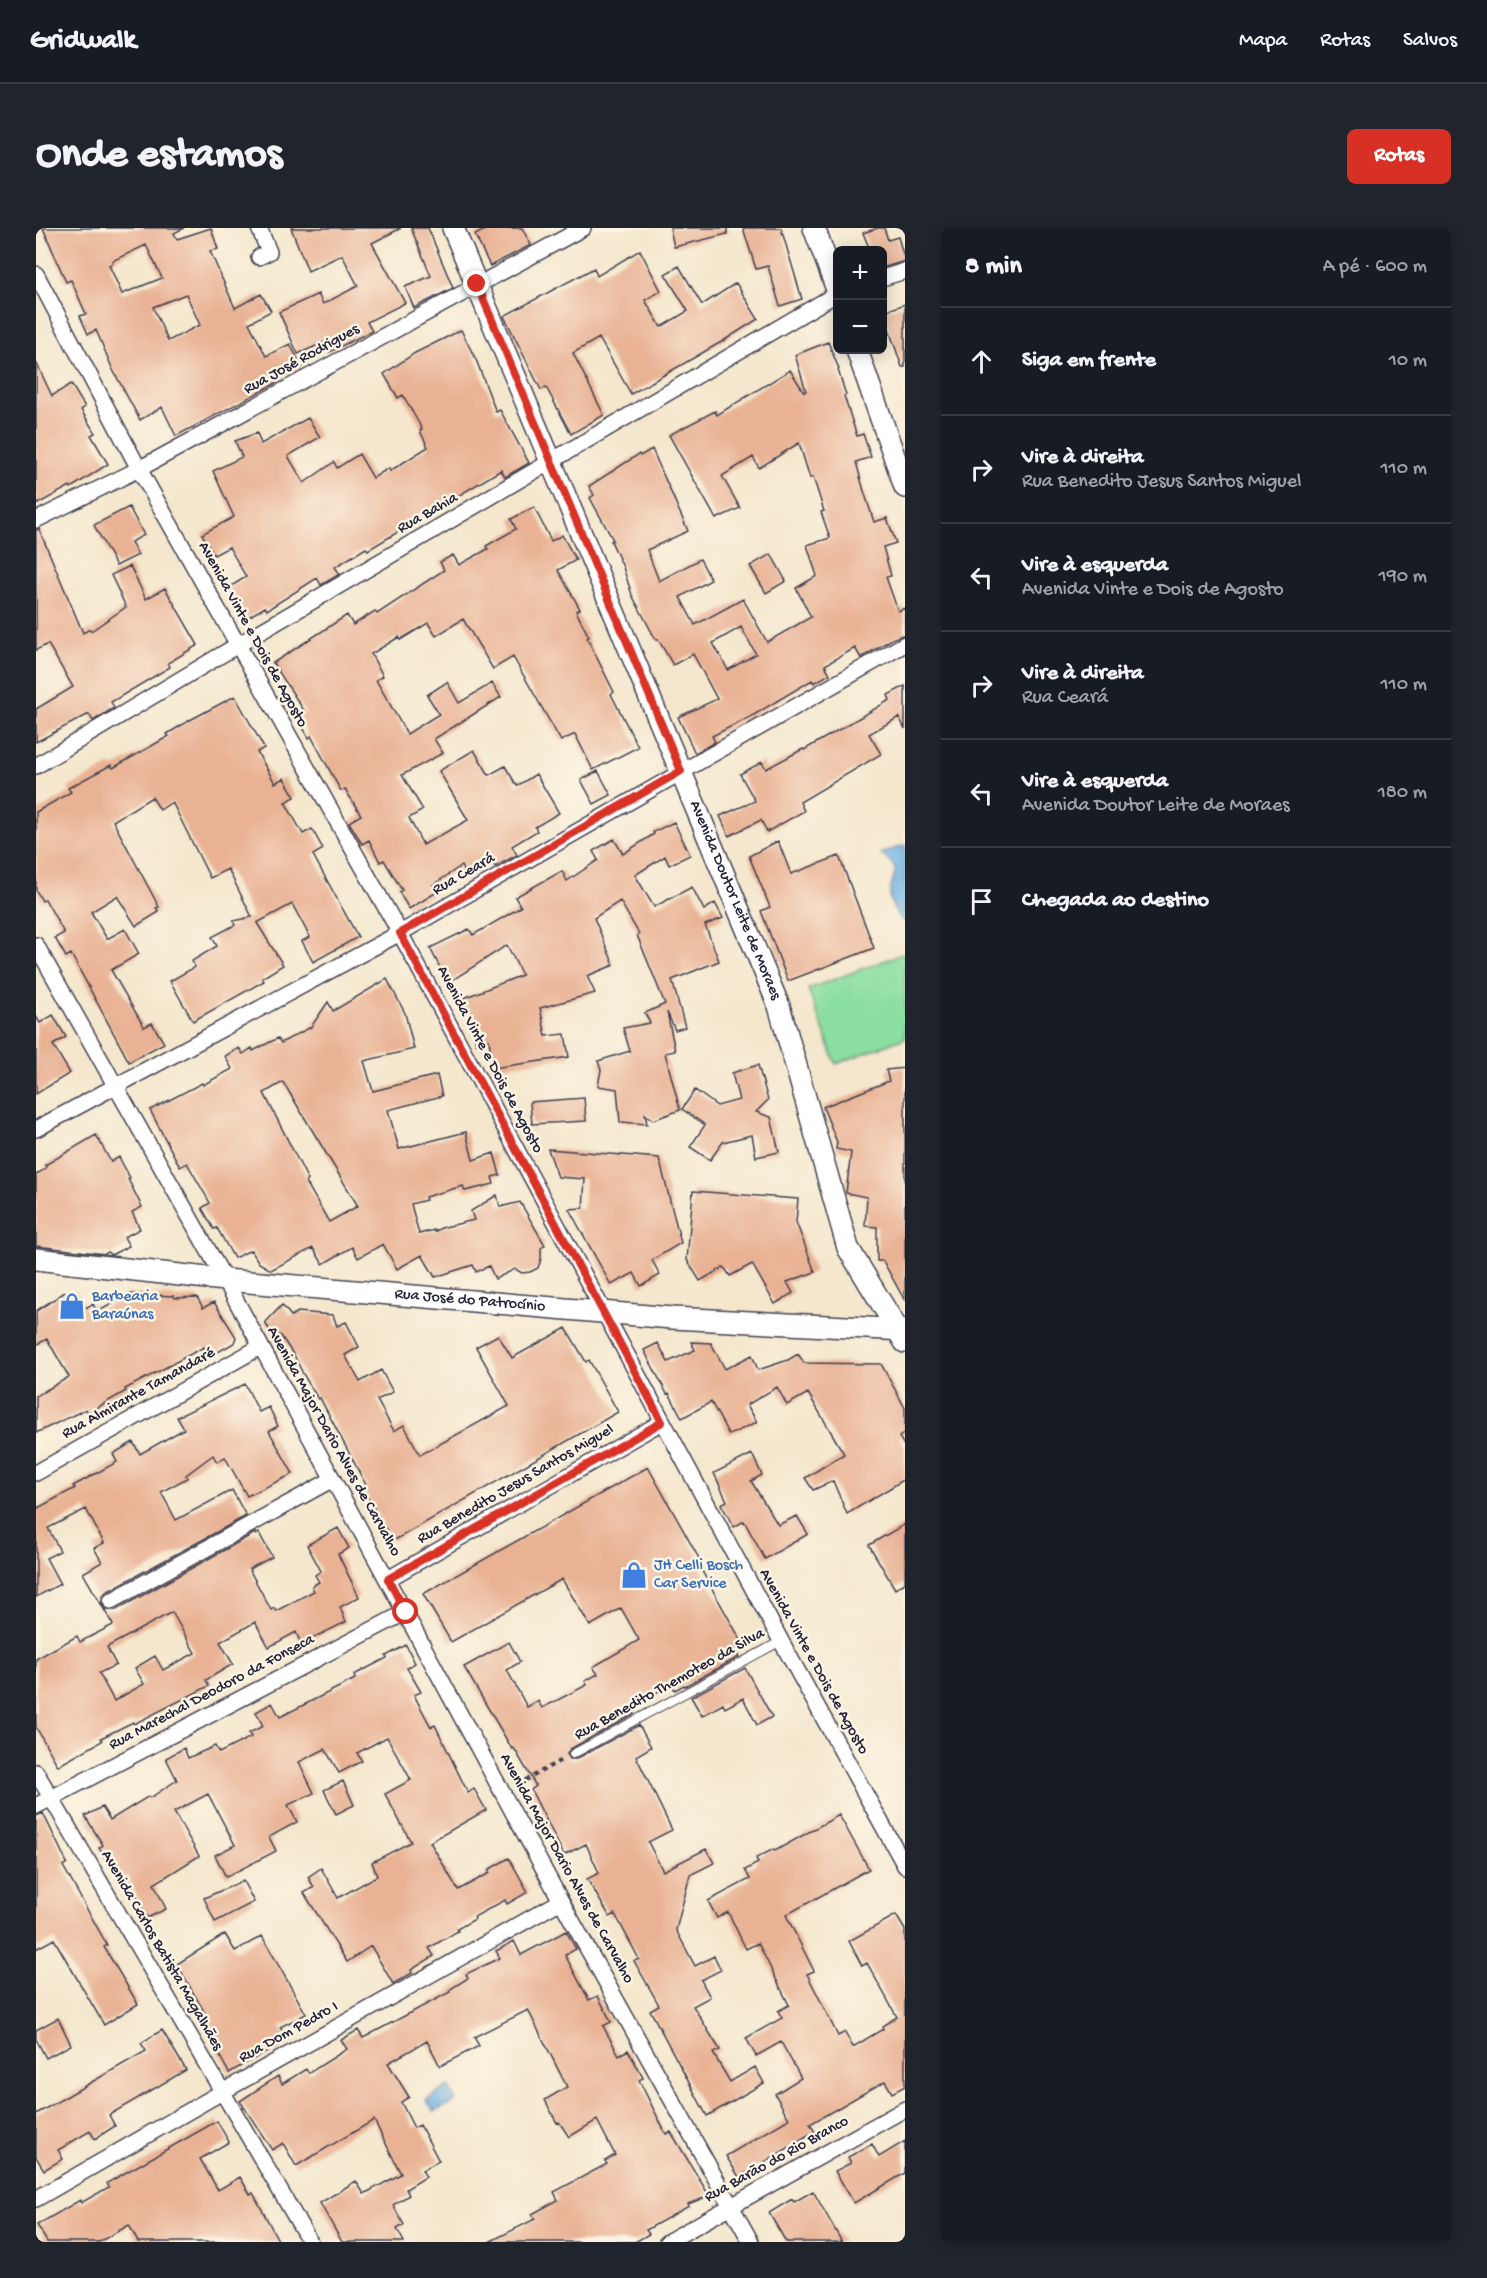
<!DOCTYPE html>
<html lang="pt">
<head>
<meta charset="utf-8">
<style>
	:root { --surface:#171b24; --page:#20242c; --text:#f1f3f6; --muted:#9ea1a6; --line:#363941; --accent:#d93025 }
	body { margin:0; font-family:"Gochi Hand",sans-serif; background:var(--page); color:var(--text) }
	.controls { position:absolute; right:18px; top:18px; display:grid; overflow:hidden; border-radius:9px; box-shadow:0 3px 15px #0003 }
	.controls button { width:54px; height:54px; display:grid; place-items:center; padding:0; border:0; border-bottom:2px solid var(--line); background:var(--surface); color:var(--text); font:30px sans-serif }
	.stop { position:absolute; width:18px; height:18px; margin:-14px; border:4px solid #d93025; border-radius:50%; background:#fff }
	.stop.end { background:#d93025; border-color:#fff; box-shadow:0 2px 6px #0008 }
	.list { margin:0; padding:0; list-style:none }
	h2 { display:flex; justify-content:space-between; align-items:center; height:78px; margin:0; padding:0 24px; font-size:26px }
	h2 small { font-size:20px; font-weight:400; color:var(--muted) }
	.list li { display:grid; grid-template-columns:39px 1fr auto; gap:18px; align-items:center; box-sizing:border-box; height:108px; padding:0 24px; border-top:2px solid var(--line) }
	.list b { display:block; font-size:22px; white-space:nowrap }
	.list p { margin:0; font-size:20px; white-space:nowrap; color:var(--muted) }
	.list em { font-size:20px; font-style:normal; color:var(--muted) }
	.icon { flex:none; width:33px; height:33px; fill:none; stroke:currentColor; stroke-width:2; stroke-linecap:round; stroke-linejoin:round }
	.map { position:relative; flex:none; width:869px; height:2014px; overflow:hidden; border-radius:9px }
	header { display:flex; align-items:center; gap:36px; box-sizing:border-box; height:84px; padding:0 30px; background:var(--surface); border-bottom:2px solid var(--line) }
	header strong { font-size:28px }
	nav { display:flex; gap:33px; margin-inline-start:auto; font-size:21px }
	.intro { display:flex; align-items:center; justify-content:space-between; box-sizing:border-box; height:144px; padding:0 36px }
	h1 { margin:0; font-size:42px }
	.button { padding:15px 27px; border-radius:9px; background:var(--accent); color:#fff; font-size:21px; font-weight:700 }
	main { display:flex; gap:36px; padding:0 36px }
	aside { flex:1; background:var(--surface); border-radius:9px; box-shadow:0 3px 15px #0003 }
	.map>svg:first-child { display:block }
</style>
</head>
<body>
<header>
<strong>Gridwalk</strong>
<nav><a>Mapa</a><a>Rotas</a><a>Salvos</a></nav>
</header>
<div class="intro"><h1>Onde estamos</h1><a class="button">Rotas</a></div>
<main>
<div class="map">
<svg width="869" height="2014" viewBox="0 0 869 2014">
	<rect width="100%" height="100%" fill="#fcf5e5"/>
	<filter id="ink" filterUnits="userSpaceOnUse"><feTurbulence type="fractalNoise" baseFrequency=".0167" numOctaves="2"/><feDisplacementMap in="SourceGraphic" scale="12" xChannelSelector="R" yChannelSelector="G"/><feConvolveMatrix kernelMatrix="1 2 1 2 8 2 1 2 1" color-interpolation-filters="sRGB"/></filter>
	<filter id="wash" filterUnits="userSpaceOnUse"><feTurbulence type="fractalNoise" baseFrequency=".008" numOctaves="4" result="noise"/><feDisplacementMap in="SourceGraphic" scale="24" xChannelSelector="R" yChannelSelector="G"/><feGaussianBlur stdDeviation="1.35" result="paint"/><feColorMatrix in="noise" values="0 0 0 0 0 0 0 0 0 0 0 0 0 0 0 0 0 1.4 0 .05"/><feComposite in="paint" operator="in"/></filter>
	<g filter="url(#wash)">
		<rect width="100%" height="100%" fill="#f4e7cd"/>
		<path fill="#8adea1" stroke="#56806e" stroke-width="1.5" d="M869 725V810L800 836 772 761Z"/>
		<path fill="#6db0e3" stroke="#48698f" stroke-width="1.5" d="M869 617V695H868C862 687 853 677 854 665 856 644 869 643 844 626Z
			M412 1858 420 1873 398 1884 390 1872Z"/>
		<g id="blocks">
			<path fill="#e9b294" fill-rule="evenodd" d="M7 0H148L138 5 141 11 175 0 182 21 174 23 199 80 225 66 235 83 213 95 230 128 254 116 266 139 243 150 244 153 140 208 126 179 104 192 77 142 60 102 52 106 44 88 50 86 35 52 30 54ZM110 17 126 50 86 66 73 37 77 35 76 33ZM150 66 164 97 132 113 117 79Z
				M255 0H365L336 15 369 75 331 94 336 103 293 124 289 114 262 126 243 84 282 66 287 76 322 58 306 27 272 43Z
				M375 0H392L417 60 378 80 369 59 395 48Z
				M453 0H486L495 17 454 38 439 7Z
				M634 0H691V6L638 19Z
				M707 0H745L766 71 744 78 732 38 720 41Z
				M842 0H848L852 12 862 9 869 33 846 40V22H834L827 5Z
				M604 22 625 63 609 72 625 99 652 83 629 46 643 38 666 77 700 55 722 91 687 113 595 166 563 110 537 125 568 187 535 206 510 159 505 162 468 88 558 40 561 48Z
				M869 76V139H866L847 84Z
				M425 102 441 134 460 184 464 182 493 235 469 249 465 242 332 322 330 320 299 339 304 346 285 357 281 350 231 382 229 379 206 393 197 377 200 375 192 360 210 349 193 319 178 327 166 306 198 289 177 243 206 229 199 213 221 205 225 216 272 190 284 209 252 228 268 255 298 234 301 240 323 226 337 250 353 240 354 243 392 219 384 203 386 201 367 167 362 170 348 146 379 125Z
				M792 114 803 141 802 142 810 167 808 168 821 208 827 206 835 229 820 234 828 263 838 294 851 290 860 315 847 319 855 348 850 349 862 383 869 380V406L856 411 825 430 819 420 789 437 794 446 778 455 776 452 716 488 676 508 679 514 659 525 642 489 681 471 657 426 637 437 622 411 620 412 596 367 587 339 575 313 577 312 554 270 558 267 553 258 603 226 604 228 616 221 652 303 611 322 623 353 664 331 675 352 644 369 659 397 707 371 731 414 775 389 760 360 781 348 771 317 794 310 785 284 788 283 777 249 774 250 763 215 723 240 717 229 686 248 704 280 680 291 633 207 679 183 681 187 754 142 768 164 770 163 759 127ZM705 399 720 426 692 442 677 415Z
				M0 134 16 168 35 156 49 179 45 182 59 205 55 207 72 236 35 260 34 258 0 277Z
				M93 279 108 307 95 314 102 327 80 338 58 297Z
				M498 279 515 313 526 307 540 332 522 342 544 381 540 383 553 409 551 410 578 464 575 466 602 519 557 542 539 506 525 513 477 429 457 441 427 391 400 408 392 395 364 412 363 409 335 426 347 448 340 452 371 506 403 486 391 467 411 454 423 475 456 455 465 469 398 511 407 525 366 547 387 582 373 590 387 617 432 592 403 543 438 522 453 547 469 538 481 558 500 546 523 585 499 599 501 603 476 618 481 627 459 639 455 631 429 646 425 638 397 657 401 664 373 681 363 664 366 662 348 632 344 634 333 612 326 616 313 594 325 587 309 561 305 563 275 508 273 510 261 489 269 484 237 435 311 387 317 397 339 383 341 386 408 342 404 334 417 327 423 337 452 321 450 318 480 301 475 291Z
				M3 301 47 405 54 401 55 403 90 379 75 347 94 338 110 371 129 360 162 417 132 435 134 439 75 474 78 480 57 493 53 486 0 514V481L37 459 12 416 0 422V302Z
				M735 326 750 353 730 365 714 338Z
				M869 458V501L863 489 833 506 845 526 764 574 768 583 731 604 725 592 693 608 684 588 719 573 704 546 726 534 730 541 767 521 768 522 854 472 852 467Z
				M199 468 228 520 221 524 239 555 248 550 259 569 249 574 267 606 276 601 287 621 277 627 322 709 277 734 266 713 274 709 256 676 221 695 247 737 226 750 228 753 157 793 134 753 159 739 156 733 181 718 176 709 199 697 197 693 216 689 192 641 174 650 136 574 124 582 116 569 77 593 123 679 120 680 123 684 100 698 81 668 55 684 71 711 89 701 103 726 75 742 108 799 116 795 128 815 93 834 35 726 30 729 19 710 28 705 9 671 6 673 0 662V584L35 564 32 560 75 537 77 540 133 508 131 506 154 492Z
				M562 543 575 567 558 576 545 552Z
				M638 594 654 627 633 637 629 628 599 647 618 679 656 659 668 682 679 675 687 690 669 697 683 733 636 752 649 799 639 802 631 784 639 823 629 825 644 882 617 892 609 886 611 896 584 894 581 861 562 858 565 842 562 833 594 823 587 800 614 795 609 785 629 776 601 707 603 706 584 673 558 690 578 737 551 748 559 765 504 780 510 808 529 806 533 829 457 840 453 812 440 815 433 782 428 770 486 747 471 717 412 755 394 720 433 701 437 707 485 679 479 669 526 643 531 653 562 632 557 623 578 611 587 626 618 606 617 604Z
				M742 613 755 646 803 628 838 720 752 753 725 683 734 679 713 628Z
				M351 751 369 785 378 821 328 833 337 863 401 847 406 868 352 882 363 921 430 904 437 932 458 925 464 947 456 949 458 956 429 963 427 958 389 969 390 972 375 976 383 1006 398 1002V1004L405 1000 438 992 435 983 461 967 464 979 484 974 509 1017 505 1020V1031L502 1040 494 1044 486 1045 479 1041 459 1051 453 1038 440 1044 437 1037 399 1049 386 1027 361 1041 347 1016 322 1030 316 1019 287 1036 277 1020 235 1042 223 1035 215 1022 198 1030 181 1000 178 1001 166 980 174 975 151 935 144 939 114 882 166 855 167 857 196 841 189 828 203 820 207 826 216 820 217 823 242 810 245 815 275 799 292 774 297 783ZM247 854 322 978 293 994 270 954 272 952 228 865Z
				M17 787 30 809 17 817 34 845 0 866V788L4 795Z
				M722 837 732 872 720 884 735 889 743 924 720 929 716 907 687 914 674 932 654 919 669 897 646 881 659 862 681 878 703 872 696 845Z
				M869 840V1073L847 1033H841V999L829 998 831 969 810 965 815 924 800 921 801 914 787 879 853 853 850 842Z
				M548 870 550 893 496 896 494 874Z
				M60 907 75 934 83 929 94 950 92 951 106 979 96 984 104 1001 88 1009 93 1018 75 1027 72 1024 69 1026 0 1018V947L10 940 9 937Z
				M512 921 623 930 645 1015 616 1032 624 1047 605 1058 598 1045 575 1057 533 981 547 980 549 951 522 949Z
				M657 963 762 971 760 994 779 1044 751 1054 757 1065 739 1076 716 1036 694 1048 688 1039 664 1053 651 1032Z
				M40 1063 49 1080 57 1076 61 1084 95 1066 138 1068 139 1070 161 1069 167 1080 178 1074 200 1109 198 1115 173 1129 168 1119 89 1161 90 1163 52 1185 50 1181 0 1205V1168L33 1149 11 1111 0 1117V1083L29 1064Z
				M246 1077 255 1088 262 1084 297 1087 301 1098 310 1094 323 1119 309 1127 324 1154 345 1142 357 1164 341 1172 358 1203 368 1197 384 1227 473 1178 440 1119 462 1107 476 1130 530 1100 550 1134 553 1132 582 1184 357 1313 327 1261 331 1259 284 1170 282 1171 267 1146 259 1129 245 1108 236 1105 229 1095Z
				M655 1114 675 1115 689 1141 716 1127 722 1142 752 1132 762 1126 768 1135 845 1136 869 1180V1205L863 1209 869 1219V1251L811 1286 797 1253 777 1262 769 1250 808 1226 772 1165 751 1177 741 1159 711 1177 721 1194 693 1207 675 1174 646 1190 633 1165 631 1166 608 1122 622 1115 632 1134 659 1122Z
				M209 1156 223 1184 233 1179 242 1198 233 1203 257 1246 211 1268 189 1229 181 1234 177 1227 150 1247 151 1250 125 1264 140 1292 196 1262 210 1288 70 1364 66 1368V1377L70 1382H80L219 1305 220 1307 223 1305 236 1329 213 1341 235 1382 238 1380 240 1383 278 1363 276 1358 283 1354 279 1347 285 1343 271 1317 302 1300 313 1320 302 1326 323 1369 304 1379 310 1394 265 1416 260 1404 233 1419 219 1394 184 1414 197 1436 170 1452 173 1458 98 1496 97 1494 65 1510 66 1513 22 1538 0 1499V1431L41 1408 44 1414 77 1397 47 1345 66 1334 58 1320 68 1315 50 1281 12 1300 24 1323 10 1330 24 1356 0 1369V1276L2 1280 39 1260 37 1258 81 1234 77 1226 97 1214 104 1226 148 1201 141 1189ZM136 1384 159 1425 127 1442 119 1428 99 1440 108 1456 78 1473 63 1445 80 1437 71 1419Z
				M716 1226 726 1247 715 1253 742 1297 761 1288 772 1306 729 1331 708 1293 698 1299 685 1276 691 1273 678 1245Z
				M612 1239 665 1334 662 1336 707 1416 698 1421 703 1429 649 1458 648 1457 639 1462 635 1456 595 1479 598 1486 534 1521 531 1526 534 1531H540L603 1497 615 1519 600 1528 636 1602 612 1614 627 1643 670 1621 678 1635 654 1647 640 1702 659 1738 678 1728 685 1742 665 1752 674 1769 657 1778 684 1822 677 1825 694 1854 719 1839 728 1855 671 1888 614 1782 623 1777 598 1733 603 1731 579 1686 574 1689 551 1651 563 1645 550 1616 528 1627 495 1562 500 1558 478 1520 476 1521 428 1439 473 1414 484 1434 471 1442 491 1479 502 1473 506 1480 551 1457 549 1453 562 1446 557 1439 603 1412 585 1380 554 1398 526 1351 415 1414 387 1366Z
				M869 1296V1355L859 1361 833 1317Z
				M370 1417 379 1435 371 1440 385 1464 378 1467 395 1499 399 1497 432 1565 438 1561 450 1582 394 1614 422 1662 454 1645 452 1642 473 1630 492 1664 471 1676 469 1672 438 1689 439 1691 421 1701 422 1703 393 1720 398 1728 375 1742 376 1745 357 1756 335 1718 311 1734 268 1665 278 1659 272 1649 285 1640 302 1670 341 1648 336 1634 375 1614 349 1566 375 1552 351 1509 321 1525 326 1533 303 1545 289 1521 263 1534 278 1565 252 1577 261 1594 233 1609 240 1623 190 1649 179 1627 199 1617 172 1566 138 1584 163 1628 118 1656 130 1681 111 1690 92 1649 84 1654 63 1620 67 1617 49 1588 66 1579 74 1592 113 1568 114 1570 141 1552 130 1530 148 1520 152 1530 179 1518 183 1525 215 1509 213 1505 227 1498 220 1484 236 1475 244 1489 319 1451 318 1447 351 1430 350 1428Z
				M709 1440 736 1489 721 1497 707 1470 689 1480 687 1476 666 1488 655 1469Z
				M307 1553 318 1577 300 1586 288 1562Z
				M7 1585 31 1635 27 1638 71 1717 68 1719 102 1776 68 1797 18 1711 0 1721V1588Z
				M803 1587 833 1641 750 1687 778 1743 771 1746 802 1808 809 1804 817 1819 847 1801 846 1798 861 1789 831 1735 826 1738 813 1713 860 1687 869 1702V1858L856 1865 849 1853 774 1896 779 1904 703 1949 690 1928 753 1891 739 1866 765 1850 745 1814 720 1828 710 1810 746 1790 742 1783 753 1777 722 1715 710 1721 692 1684 681 1690 672 1673 714 1651 709 1642 722 1635 720 1630 738 1621 739 1623Z
				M207 1653 218 1674 179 1694 168 1670Z
				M530 1703 540 1721 529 1727 553 1772 562 1768 575 1794 567 1798 583 1827 592 1822 607 1850 603 1852 630 1906 635 1904 671 1964 668 1970 652 1976 653 1978 610 2002 613 2006 599 2014H453L499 1991 496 1986 522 1972 518 1964 571 1936 569 1933 579 1927 561 1892 533 1909 523 1894 521 1895 509 1872 531 1859 492 1782 438 1809 443 1818 404 1838 391 1813 352 1835 373 1869 365 1874 378 1900 384 1897 403 1933 386 1942 390 1949 370 1961 373 1967 357 1977 368 1997 361 2001 368 2014H306L284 1975 320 1953 328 1966 365 1946 338 1892 260 1938 247 1915 236 1922 204 1873 242 1848 246 1856 270 1841 273 1845 311 1821 305 1812 322 1802 327 1810 414 1764 413 1762 432 1750 430 1746 464 1730 460 1723 478 1713 485 1727Z
				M189 1706 199 1723 226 1708 270 1786 244 1799 252 1811 193 1845 164 1791 170 1787 141 1736Z
				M22 1790 35 1817 10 1830 0 1811V1802Z
				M126 1802 150 1842 73 1887 79 1898 59 1911 54 1903 22 1922 27 1931 8 1942 0 1929V1886L110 1823 105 1815Z
				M181 1893 193 1914 164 1931 182 1962 204 1949 214 1966 217 1965 243 2014H102L93 1997 63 2014H11L1 1997 44 1972 45 1975 73 1959 71 1955Z
				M869 1913V1945L818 1975 799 1943 815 1935 812 1929 836 1916 843 1929Z
				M777 1963 806 2014H750L733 1985 756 1971 758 1974Z"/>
		</g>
	</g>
	<g filter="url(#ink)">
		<use href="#blocks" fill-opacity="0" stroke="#424051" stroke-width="1.5"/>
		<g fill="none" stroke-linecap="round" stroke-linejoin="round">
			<defs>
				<path id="lane" d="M537 1526 745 1413"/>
				<path id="street" d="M223 0 233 24 223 29
					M0 46 103 241 364 705 745 1413 869 1638
					M846 50 869 43
					M0 292 103 241 547 0
					M0 538 200 418 802 65
					M0 717 189 1052 525 1673 715 2014
					M0 901 364 705 869 416
					M0 1245 224 1119
					M352 1351 626 1194
					M75 1373 297 1251
					M0 1544 274 2014
					M0 1578 370 1384
					M0 1971 186 1864 525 1673
					M631 2014 869 1881"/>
				<g id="secondary">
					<path id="s1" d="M417 0 743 778 812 1020 869 1114"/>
					<path d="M778 0 802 64"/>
					<path d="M821 122 869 259"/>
					<path id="s2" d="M0 1031 189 1052 636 1090 869 1102"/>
				</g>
			</defs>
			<use href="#lane" stroke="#424051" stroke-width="10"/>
			<use href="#street" stroke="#424051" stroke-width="18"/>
			<use href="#secondary" stroke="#424051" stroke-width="24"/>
			<path stroke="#424051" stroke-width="4" stroke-dasharray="4.5 4.5" stroke-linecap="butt" d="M481 1557 527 1531"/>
			<use href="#lane" stroke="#fff" stroke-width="8"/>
			<use href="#street" stroke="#fff" stroke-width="15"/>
			<use href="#secondary" stroke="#fff" stroke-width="21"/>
		</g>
	</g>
	<g fill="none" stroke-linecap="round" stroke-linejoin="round" filter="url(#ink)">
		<path stroke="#d93025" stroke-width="8" d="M370 1384 352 1351 626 1194 364 705 645 543 441 56"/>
	</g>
	<defs>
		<symbol id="shop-bare" viewBox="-9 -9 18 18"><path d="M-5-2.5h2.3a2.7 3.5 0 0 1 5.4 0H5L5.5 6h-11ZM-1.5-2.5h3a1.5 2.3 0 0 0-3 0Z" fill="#3f7fe0" stroke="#fcf5e5" stroke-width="2.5" paint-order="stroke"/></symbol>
	</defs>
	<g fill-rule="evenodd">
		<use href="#shop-bare" x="17" y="1059" width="38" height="38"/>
		<use href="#shop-bare" x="579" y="1328" width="38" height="38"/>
	</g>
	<g text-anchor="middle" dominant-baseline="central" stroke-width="5" stroke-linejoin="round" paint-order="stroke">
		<g font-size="16" fill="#22223b" stroke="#fcf5e5">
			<text transform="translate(266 132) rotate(-29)">Rua José Rodrigues</text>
			<text transform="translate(392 286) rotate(-30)">Rua Bahia</text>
			<text transform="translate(216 407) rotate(61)">Avenida Vinte e Dois de Agosto</text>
			<text transform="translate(428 647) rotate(-30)">Rua Ceará</text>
			<text stroke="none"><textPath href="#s1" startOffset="729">Avenida Doutor Leite de Moraes</textPath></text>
			<text transform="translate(453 832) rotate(62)">Avenida Vinte e Dois de Agosto</text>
			<text stroke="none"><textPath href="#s2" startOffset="436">Rua José do Patrocínio</textPath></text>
			<text transform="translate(103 1166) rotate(-29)">Rua Almirante Tamandaré</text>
			<text transform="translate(297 1214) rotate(61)">Avenida Major Dario Alves de Carvalho</text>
			<text transform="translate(480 1257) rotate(-30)">Rua Benedito Jesus Santos Miguel</text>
			<text transform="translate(777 1434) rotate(61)">Avenida Vinte e Dois de Agosto</text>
			<text transform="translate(634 1457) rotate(-29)">Rua Benedito Themoteo da Silva</text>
			<text transform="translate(176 1465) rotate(-28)">Rua Marechal Deodoro da Fonseca</text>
			<text transform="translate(530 1641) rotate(61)">Avenida Major Dario Alves de Carvalho</text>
			<text transform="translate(125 1723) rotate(60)">Avenida Carlos Batista Magalhães</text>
			<text transform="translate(253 1805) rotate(-29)">Rua Dom Pedro I</text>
			<text transform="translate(741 1932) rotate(-29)">Rua Barão do Rio Branco</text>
		</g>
		<g font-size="16" fill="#366cbe" stroke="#fcf5e5" text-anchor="start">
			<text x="56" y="1069">Barbearia<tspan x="56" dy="18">Baraúnas</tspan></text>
			<text x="618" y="1338">JH Celli Bosch<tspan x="618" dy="18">Car Service</tspan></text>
		</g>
	</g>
</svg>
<div class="controls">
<button>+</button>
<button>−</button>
</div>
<div class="stop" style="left:370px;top:1384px"></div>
<div class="stop end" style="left:441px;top:56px"></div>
</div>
<aside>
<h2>8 min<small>A pé · 600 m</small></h2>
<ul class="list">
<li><svg class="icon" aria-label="ahead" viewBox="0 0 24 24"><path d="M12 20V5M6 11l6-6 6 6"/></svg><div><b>Siga em frente</b></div><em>10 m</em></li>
<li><svg class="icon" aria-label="right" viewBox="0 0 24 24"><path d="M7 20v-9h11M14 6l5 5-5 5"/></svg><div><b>Vire à direita</b><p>Rua Benedito Jesus Santos Miguel</p></div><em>110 m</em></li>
<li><svg class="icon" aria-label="left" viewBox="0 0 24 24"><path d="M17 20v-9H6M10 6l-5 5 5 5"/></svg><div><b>Vire à esquerda</b><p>Avenida Vinte e Dois de Agosto</p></div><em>190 m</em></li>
<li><svg class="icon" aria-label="right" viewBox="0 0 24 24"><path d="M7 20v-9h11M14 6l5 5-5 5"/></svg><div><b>Vire à direita</b><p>Rua Ceará</p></div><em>110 m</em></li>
<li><svg class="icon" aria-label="left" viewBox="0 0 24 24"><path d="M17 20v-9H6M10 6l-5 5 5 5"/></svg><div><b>Vire à esquerda</b><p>Avenida Doutor Leite de Moraes</p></div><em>180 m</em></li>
<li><svg class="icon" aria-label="arrive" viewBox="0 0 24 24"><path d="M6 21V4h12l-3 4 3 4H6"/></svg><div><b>Chegada ao destino</b></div></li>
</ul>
</aside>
</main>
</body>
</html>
